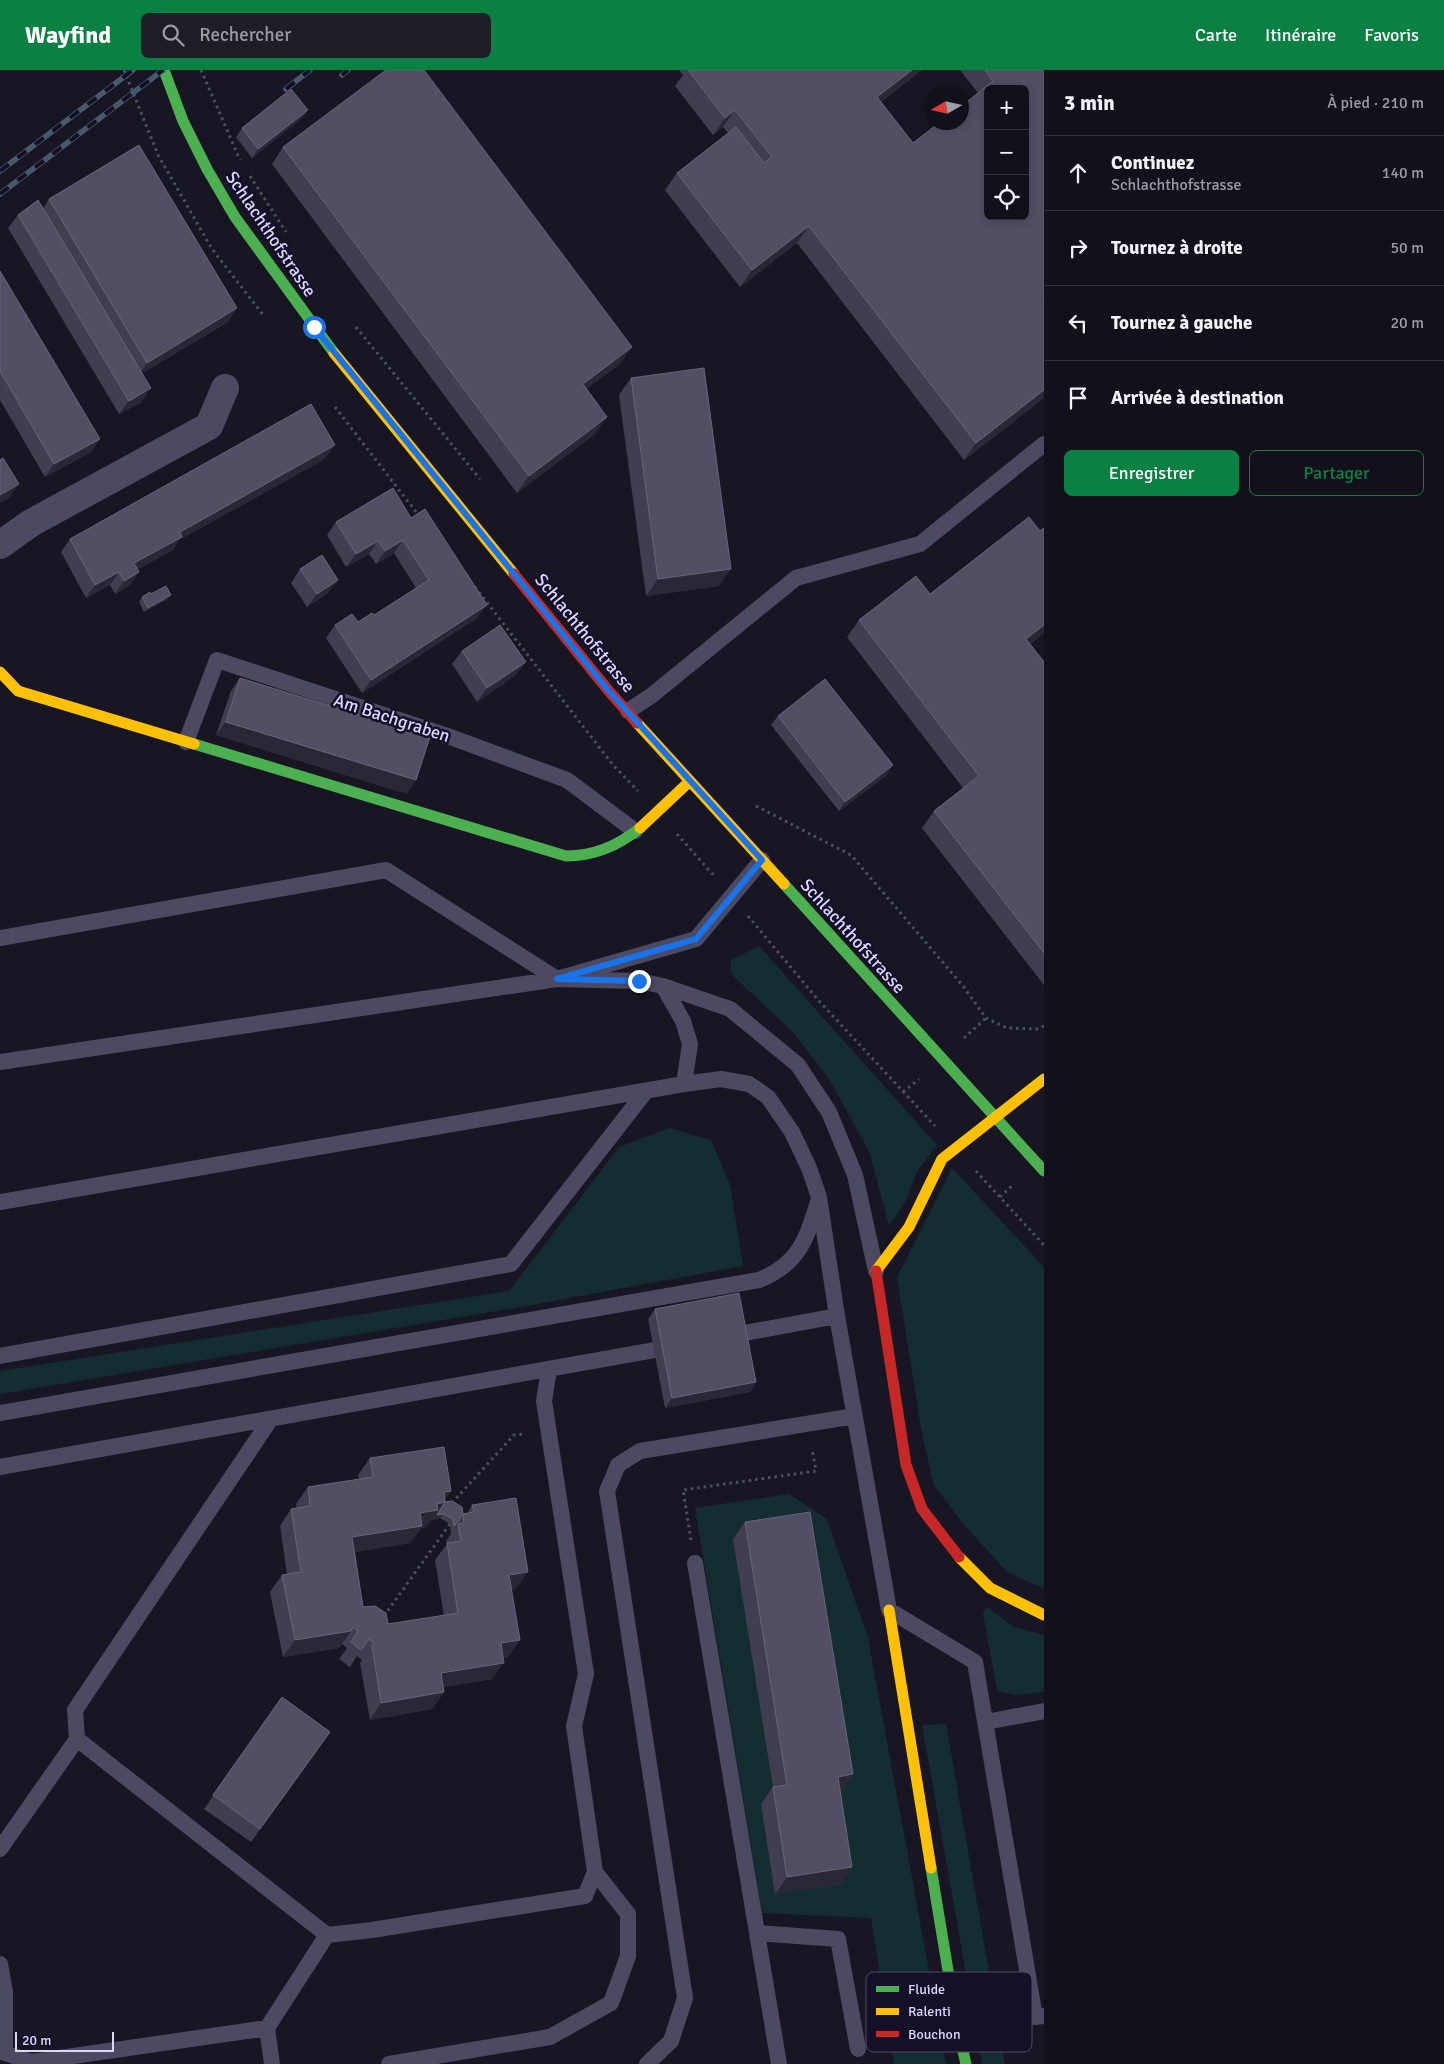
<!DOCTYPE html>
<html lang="fr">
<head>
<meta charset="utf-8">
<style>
	:root { --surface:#12101a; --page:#1f1e27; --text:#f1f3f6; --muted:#9c9da2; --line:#313039; --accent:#0b8043 }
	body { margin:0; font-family:Signika,sans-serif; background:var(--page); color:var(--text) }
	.controls { position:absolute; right:15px; top:15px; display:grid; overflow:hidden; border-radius:8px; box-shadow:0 2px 8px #0003 }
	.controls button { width:45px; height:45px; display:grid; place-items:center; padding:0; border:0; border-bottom:1px solid var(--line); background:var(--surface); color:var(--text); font:25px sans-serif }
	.compass { position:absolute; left:924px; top:15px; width:45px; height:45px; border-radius:50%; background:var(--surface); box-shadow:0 2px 8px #0003; rotate:261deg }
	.scale { position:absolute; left:15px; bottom:12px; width:99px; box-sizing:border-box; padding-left:5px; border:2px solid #ddd7ff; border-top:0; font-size:14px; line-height:18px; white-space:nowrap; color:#ddd7ff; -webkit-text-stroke:4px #151028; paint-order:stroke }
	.stop { position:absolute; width:15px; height:15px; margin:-11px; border:4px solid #1a73e8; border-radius:50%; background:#fff }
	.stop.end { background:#1a73e8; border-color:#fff; box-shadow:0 1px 5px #0008 }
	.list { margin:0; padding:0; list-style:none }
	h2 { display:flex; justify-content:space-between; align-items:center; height:65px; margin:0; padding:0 20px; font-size:21px }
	h2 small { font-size:16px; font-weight:400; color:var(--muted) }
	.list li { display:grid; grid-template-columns:32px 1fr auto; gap:15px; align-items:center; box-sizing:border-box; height:75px; padding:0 20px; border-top:1px solid var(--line) }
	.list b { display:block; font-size:19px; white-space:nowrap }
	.list p { margin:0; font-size:16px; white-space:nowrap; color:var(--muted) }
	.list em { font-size:16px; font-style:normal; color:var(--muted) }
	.actions { display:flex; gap:10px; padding:15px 20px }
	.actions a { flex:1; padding:11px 0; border:1px solid var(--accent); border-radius:8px; text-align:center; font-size:18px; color:var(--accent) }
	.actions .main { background:var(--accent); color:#fff }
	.icon { flex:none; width:28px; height:28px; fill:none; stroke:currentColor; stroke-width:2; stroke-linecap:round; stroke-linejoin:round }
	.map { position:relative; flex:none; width:1044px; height:1994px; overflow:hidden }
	header { display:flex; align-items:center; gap:30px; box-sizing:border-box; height:70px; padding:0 25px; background:var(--accent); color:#fff }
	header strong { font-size:24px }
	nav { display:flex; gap:28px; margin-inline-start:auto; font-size:18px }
	.search { width:350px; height:45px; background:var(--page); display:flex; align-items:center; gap:12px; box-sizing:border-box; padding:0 18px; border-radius:8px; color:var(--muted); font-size:19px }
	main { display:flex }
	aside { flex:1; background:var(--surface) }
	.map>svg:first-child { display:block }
</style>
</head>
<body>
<header>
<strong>Wayfind</strong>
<div class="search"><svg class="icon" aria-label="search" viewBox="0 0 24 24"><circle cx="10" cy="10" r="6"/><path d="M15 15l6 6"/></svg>Rechercher</div>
<nav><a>Carte</a><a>Itinéraire</a><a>Favoris</a></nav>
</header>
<main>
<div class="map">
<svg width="1044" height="1994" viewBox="0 0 1044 1994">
	<rect width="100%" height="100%" fill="#181622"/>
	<path fill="#142d30" d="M759 876 937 1075 917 1102 905 1132 889 1156 870 1084 831 1012 794 963 731 904V890Z
		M669 1058 711 1070 730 1115 743 1196 521 1237 0 1324V1301L509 1221 619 1077Z
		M952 1098 1044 1197V1519L1007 1502 964 1455 933 1414 920 1352 897 1207Z
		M789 1424 827 1449 868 1568 946 1994H894L871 1848 762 1843 695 1438Z
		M987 1537 1014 1557 1044 1565V1622L1015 1625 997 1621 983 1543Z
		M946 1654 1005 1994H982L922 1655Z"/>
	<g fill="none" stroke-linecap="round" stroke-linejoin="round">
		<path stroke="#475362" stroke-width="3" stroke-dasharray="2.5 4" stroke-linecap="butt" d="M124 0 158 85 212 179 264 246
			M201 0 240 90
			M250 106 286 162
			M356 257 480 409
			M335 337 420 447
			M475 517 613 695 638 721
			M756 736 851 785 963 916 986 948 1007 958 1037 959 1044 956
			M677 764 715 807
			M748 846 819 931 935 1056
			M964 968 986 948
			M903 1022 919 1009
			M976 1101 1044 1175
			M1000 1127 1014 1114
			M452 1433 514 1365 523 1364
			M691 1470 683 1420 816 1401 812 1378
			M384 1546 450 1454V1451"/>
		<path stroke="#4c4a63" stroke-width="16" d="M628 641 651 626 796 508 920 474 1044 374
			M186 672 217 590 445 665 567 710 635 761
			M0 868 386 800 557 909 696 869 762 790
			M0 992 557 909 639 911 663 916 730 939 798 995 829 1042 855 1105 876 1201
			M684 1014 721 1009 749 1014 768 1027 792 1062 809 1098 819 1127 837 1246 889 1540 975 1592 1035 1947 1044 1946
			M0 1132 684 1014 690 974 683 951 663 916
			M739 1264 837 1246
			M0 1286 511 1194 646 1021
			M0 1343 759 1210C799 1194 806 1170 818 1132
			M270 1350 75 1640 77 1669 327 1865
			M0 1397 654 1280
			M695 1493 757 1863 838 1869 858 1979
			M986 1652 1044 1641
			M0 1779 77 1669
			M757 1863 779 1994
			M0 1894 5 1922V1983L32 1992 267 1958 327 1865 372 1860 585 1826 595 1802 574 1656 586 1604 544 1331 549 1299
			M267 1958 272 1994
			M389 1994 550 1967 611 1933 628 1886V1844L595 1802
			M647 1994 671 1971 685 1928 607 1421 618 1395 640 1381 855 1346"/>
		<path stroke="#4c4a63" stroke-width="28" d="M0 475 31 453 209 356 225 318"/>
		<path stroke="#4caf50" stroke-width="11" d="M164 0 183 51 207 99 235 147 334 283
			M194 674 566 786C595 786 618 776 640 758
			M784 814 1044 1101
			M931 1798 957 1955 966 1994"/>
		<path stroke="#ffc107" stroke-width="11" d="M334 283 514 504
			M0 602 18 621 194 674
			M637 653 784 814
			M640 758 690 711
			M876 1201 909 1157 942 1089 1044 1009
			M959 1487 990 1518 1044 1545
			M889 1540 931 1798"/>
		<path stroke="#c62828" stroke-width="11" d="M514 504 608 620 637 653
			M876 1201 906 1395 922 1439 959 1487"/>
		<defs>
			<path id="rail" d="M342 5 348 0
				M286 19 310 0
				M0 101 133 0
				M0 124 163 0"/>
		</defs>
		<use href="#rail" stroke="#465a6c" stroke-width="5.5"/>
		<use href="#rail" stroke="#151028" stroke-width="4" stroke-dasharray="11" stroke-linecap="butt"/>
	</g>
	<path fill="#423e51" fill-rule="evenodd" d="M679 0H922L881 32 913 73 978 23 960 0H1044V328L964 390 797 173 740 217 665 120 677 103 728 63 723 57 713 65 675 16 683 5Z
		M308 40 301 49 252 88 236 67 242 58Z
		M283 77 620 294 586 319 595 364 517 423 272 94Z
		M49 129 228 252 142 303V332L119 344 8 158 18 145 43 138Z
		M0 201 100 369 91 382 45 407 0 330Z
		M631 308 719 516 646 526 619 325Z
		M325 389 179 470 173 480 138 499 130 515 115 524 110 515 86 528 61 482 70 469Z
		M411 448 477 548 362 623 326 568 335 555 358 552 374 545 416 518 394 483 376 494 369 484 346 497 327 465 336 452Z
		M1044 458V563L1030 574 1044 592V915L922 758 934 741 963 718 847 567 859 550 930 524Z
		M300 499 328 523 307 537 291 513Z
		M151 524 168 529 144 542 139 532 142 527Z
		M462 581 516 605 477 632 452 594Z
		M240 608 407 724 216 665 231 621Z
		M778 646 887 705 839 741 771 655Z
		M655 1239 756 1312 750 1322 665 1338 648 1249Z
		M370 1388 451 1421 445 1429V1432L463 1444H467L472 1435 516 1519 511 1520 520 1570 508 1587 503 1588 492 1609 443 1617 444 1622 432 1639 370 1650 360 1593 362 1590 357 1586 350 1597 339 1589 347 1578 342 1574 339 1578 283 1587 270 1522 282 1505 287 1504 280 1456 291 1439H297L296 1434 308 1417 359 1409 358 1405ZM440 1448 450 1454 451 1464 446 1471 447 1474 435 1490 444 1546 388 1554 363 1537 355 1482 410 1473 421 1458 426 1457 431 1450Z
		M745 1452 853 1704 841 1721H840L852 1797 841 1814 775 1824 761 1734 773 1717 733 1469Z
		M282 1627 330 1662 251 1772 204 1739Z"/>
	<path fill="#2a2736" d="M912 0H922L865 44 877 27Z
		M308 40 301 49 252 88 258 79Z
		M735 40 723 57 713 65 725 48Z
		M809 156 797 173 740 217 752 200Z
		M237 238 228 252 138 306 147 293Z
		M632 277 620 294 571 331 583 314Z
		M151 318 142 332 119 344 129 331Z
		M1044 320V328L964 390 976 373Z
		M607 347 595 364 517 423 529 406Z
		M100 369 91 382 45 407 54 394Z
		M335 375 325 389 179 470 173 480 125 506 134 493 180 462Z
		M19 414 9 428 0 433V425Z
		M403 470 394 483 376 494 385 481Z
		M378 471 369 484 346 497 356 484Z
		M731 499 719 516 646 526 658 509Z
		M119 502 110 515 86 528 95 515Z
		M139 502 130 515 115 524 124 511Z
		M338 510 328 523 307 537 317 524Z
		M171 525 168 529 144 542 148 538Z
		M487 535 477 548 362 623 371 610Z
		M1044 555V563L1014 586 1026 569Z
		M526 592 516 605 477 632 487 618Z
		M226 652 416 710 407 724 216 665Z
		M893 695 887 705 839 741 845 732Z
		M756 1312 750 1322 665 1338 672 1328Z
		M451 1421 442 1433 445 1432 433 1449 431 1450 426 1457 421 1458 410 1473 341 1484 352 1467 420 1443 444 1422Z
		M444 1444 440 1448 433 1449 437 1445Z
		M528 1502 516 1519 497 1522 509 1505Z
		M351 1561 339 1578 283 1587 295 1570Z
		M520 1570 508 1587 489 1590 501 1573Z
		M504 1593 492 1609 429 1620 441 1603Z
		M444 1622 432 1639 370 1650 381 1633Z
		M853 1704 841 1721 826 1724 838 1707Z
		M852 1797 841 1814 775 1824 787 1807Z"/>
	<path fill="#524f64" stroke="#68647c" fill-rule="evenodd" d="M386 0H424L632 277 583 314 607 347 529 406 283 77Z
		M688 0H912L877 27 913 73 940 52H962V36L993 11 985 0H1044V229L1043 230 1044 231V320L976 373 809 156 752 200 677 103 736 57 764 93 772 87 735 40 725 48ZM988 19H1025V146H988Z
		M291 19 308 40 258 79 242 58Z
		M139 75 237 238 147 293 49 129Z
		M38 130 151 318 129 331 18 145Z
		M0 201 100 369 54 394 0 301Z
		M704 298 731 499 658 509 631 308Z
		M311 334 335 375 180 462 182 467 134 493 139 502 124 511 119 502 95 515 70 469Z
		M3 388 19 414 0 425V390Z
		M393 418 411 448 425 439 487 535 371 610 335 555 352 544 358 552 372 543 374 545 429 510 403 470 385 481 378 471 356 484 336 452Z
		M1029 447 1040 461 1044 458V555L1026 569 1044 592V883L934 741 979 706 859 550 916 506 930 524Z
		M322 485 338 510 317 524 300 499Z
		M166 516 171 525 148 538 142 527 150 522 151 524Z
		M500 555 526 592 487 618 462 581Z
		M240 608 430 667 416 710 226 652Z
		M825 609 893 695 845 732 778 646Z
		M739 1223 756 1312 672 1328 655 1239Z
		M444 1377 451 1421 444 1422 445 1432 437 1434 438 1440 420 1443 422 1456 352 1467 363 1537 375 1536 386 1543 388 1554 458 1543 447 1473 461 1471 458 1454 464 1453 463 1444 474 1442 472 1435 516 1428 528 1502 509 1505 520 1570 501 1573 504 1593 441 1603 444 1622 381 1633 372 1576 374 1573 369 1569 361 1580 351 1572 358 1561 353 1557 351 1561 295 1570 282 1505 301 1502 291 1439 310 1436 308 1417 373 1407 370 1388Z
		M452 1431 462 1437 463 1444 454 1456 453 1449 444 1444 437 1445 445 1432Z
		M810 1442 853 1704 838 1707 852 1797 787 1807 773 1717 787 1715 745 1452Z
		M282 1627 330 1662 260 1759 213 1725Z"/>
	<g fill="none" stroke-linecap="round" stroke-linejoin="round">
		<path stroke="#1a73e8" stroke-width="6" d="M314 257 608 620 762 790 696 869 557 909 639 911"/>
	</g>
	<g text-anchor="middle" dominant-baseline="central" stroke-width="5" stroke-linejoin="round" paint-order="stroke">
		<g font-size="18" fill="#ddd7ff" stroke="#151028">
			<text transform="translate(271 164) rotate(56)">Schlachthofstrasse</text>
			<text transform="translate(585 563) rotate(51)">Schlachthofstrasse</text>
			<text transform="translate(392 648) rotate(18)">Am Bachgraben</text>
			<text transform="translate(853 866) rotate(48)">Schlachthofstrasse</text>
		</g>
	</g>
	<rect x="866" y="1902" width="166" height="80" rx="8" fill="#151028" stroke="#514c68" stroke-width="1"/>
	<rect x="876" y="1916" width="23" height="6" fill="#4caf50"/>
	<rect x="876" y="1938" width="23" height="7" fill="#ffc107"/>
	<rect x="876" y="1961" width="23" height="6" fill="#c62828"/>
	<g font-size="14" fill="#ddd7ff">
		<text x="908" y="1924">Fluide</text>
		<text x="908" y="1946">Ralenti</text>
		<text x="908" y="1969">Bouchon</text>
	</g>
</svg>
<div class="controls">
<button>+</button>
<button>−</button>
<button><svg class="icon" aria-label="locate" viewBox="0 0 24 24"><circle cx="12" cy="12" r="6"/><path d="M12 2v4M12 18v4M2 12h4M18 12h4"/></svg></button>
</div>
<svg class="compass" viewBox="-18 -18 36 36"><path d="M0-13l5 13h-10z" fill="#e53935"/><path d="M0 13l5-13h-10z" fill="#9c9da2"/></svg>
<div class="scale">20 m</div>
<div class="stop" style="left:314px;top:257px"></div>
<div class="stop end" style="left:639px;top:911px"></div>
</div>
<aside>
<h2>3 min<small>À pied · 210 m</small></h2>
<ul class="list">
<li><svg class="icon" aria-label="ahead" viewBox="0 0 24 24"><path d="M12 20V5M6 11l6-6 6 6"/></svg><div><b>Continuez</b><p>Schlachthofstrasse</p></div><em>140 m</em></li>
<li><svg class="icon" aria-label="right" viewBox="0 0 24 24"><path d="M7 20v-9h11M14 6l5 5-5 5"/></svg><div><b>Tournez à droite</b></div><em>50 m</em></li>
<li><svg class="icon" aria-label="left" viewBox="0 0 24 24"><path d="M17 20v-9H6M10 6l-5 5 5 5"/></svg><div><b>Tournez à gauche</b></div><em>20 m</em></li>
<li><svg class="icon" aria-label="arrive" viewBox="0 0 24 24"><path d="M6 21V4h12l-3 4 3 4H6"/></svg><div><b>Arrivée à destination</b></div></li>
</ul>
<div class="actions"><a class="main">Enregistrer</a><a>Partager</a></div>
</aside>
</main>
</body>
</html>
